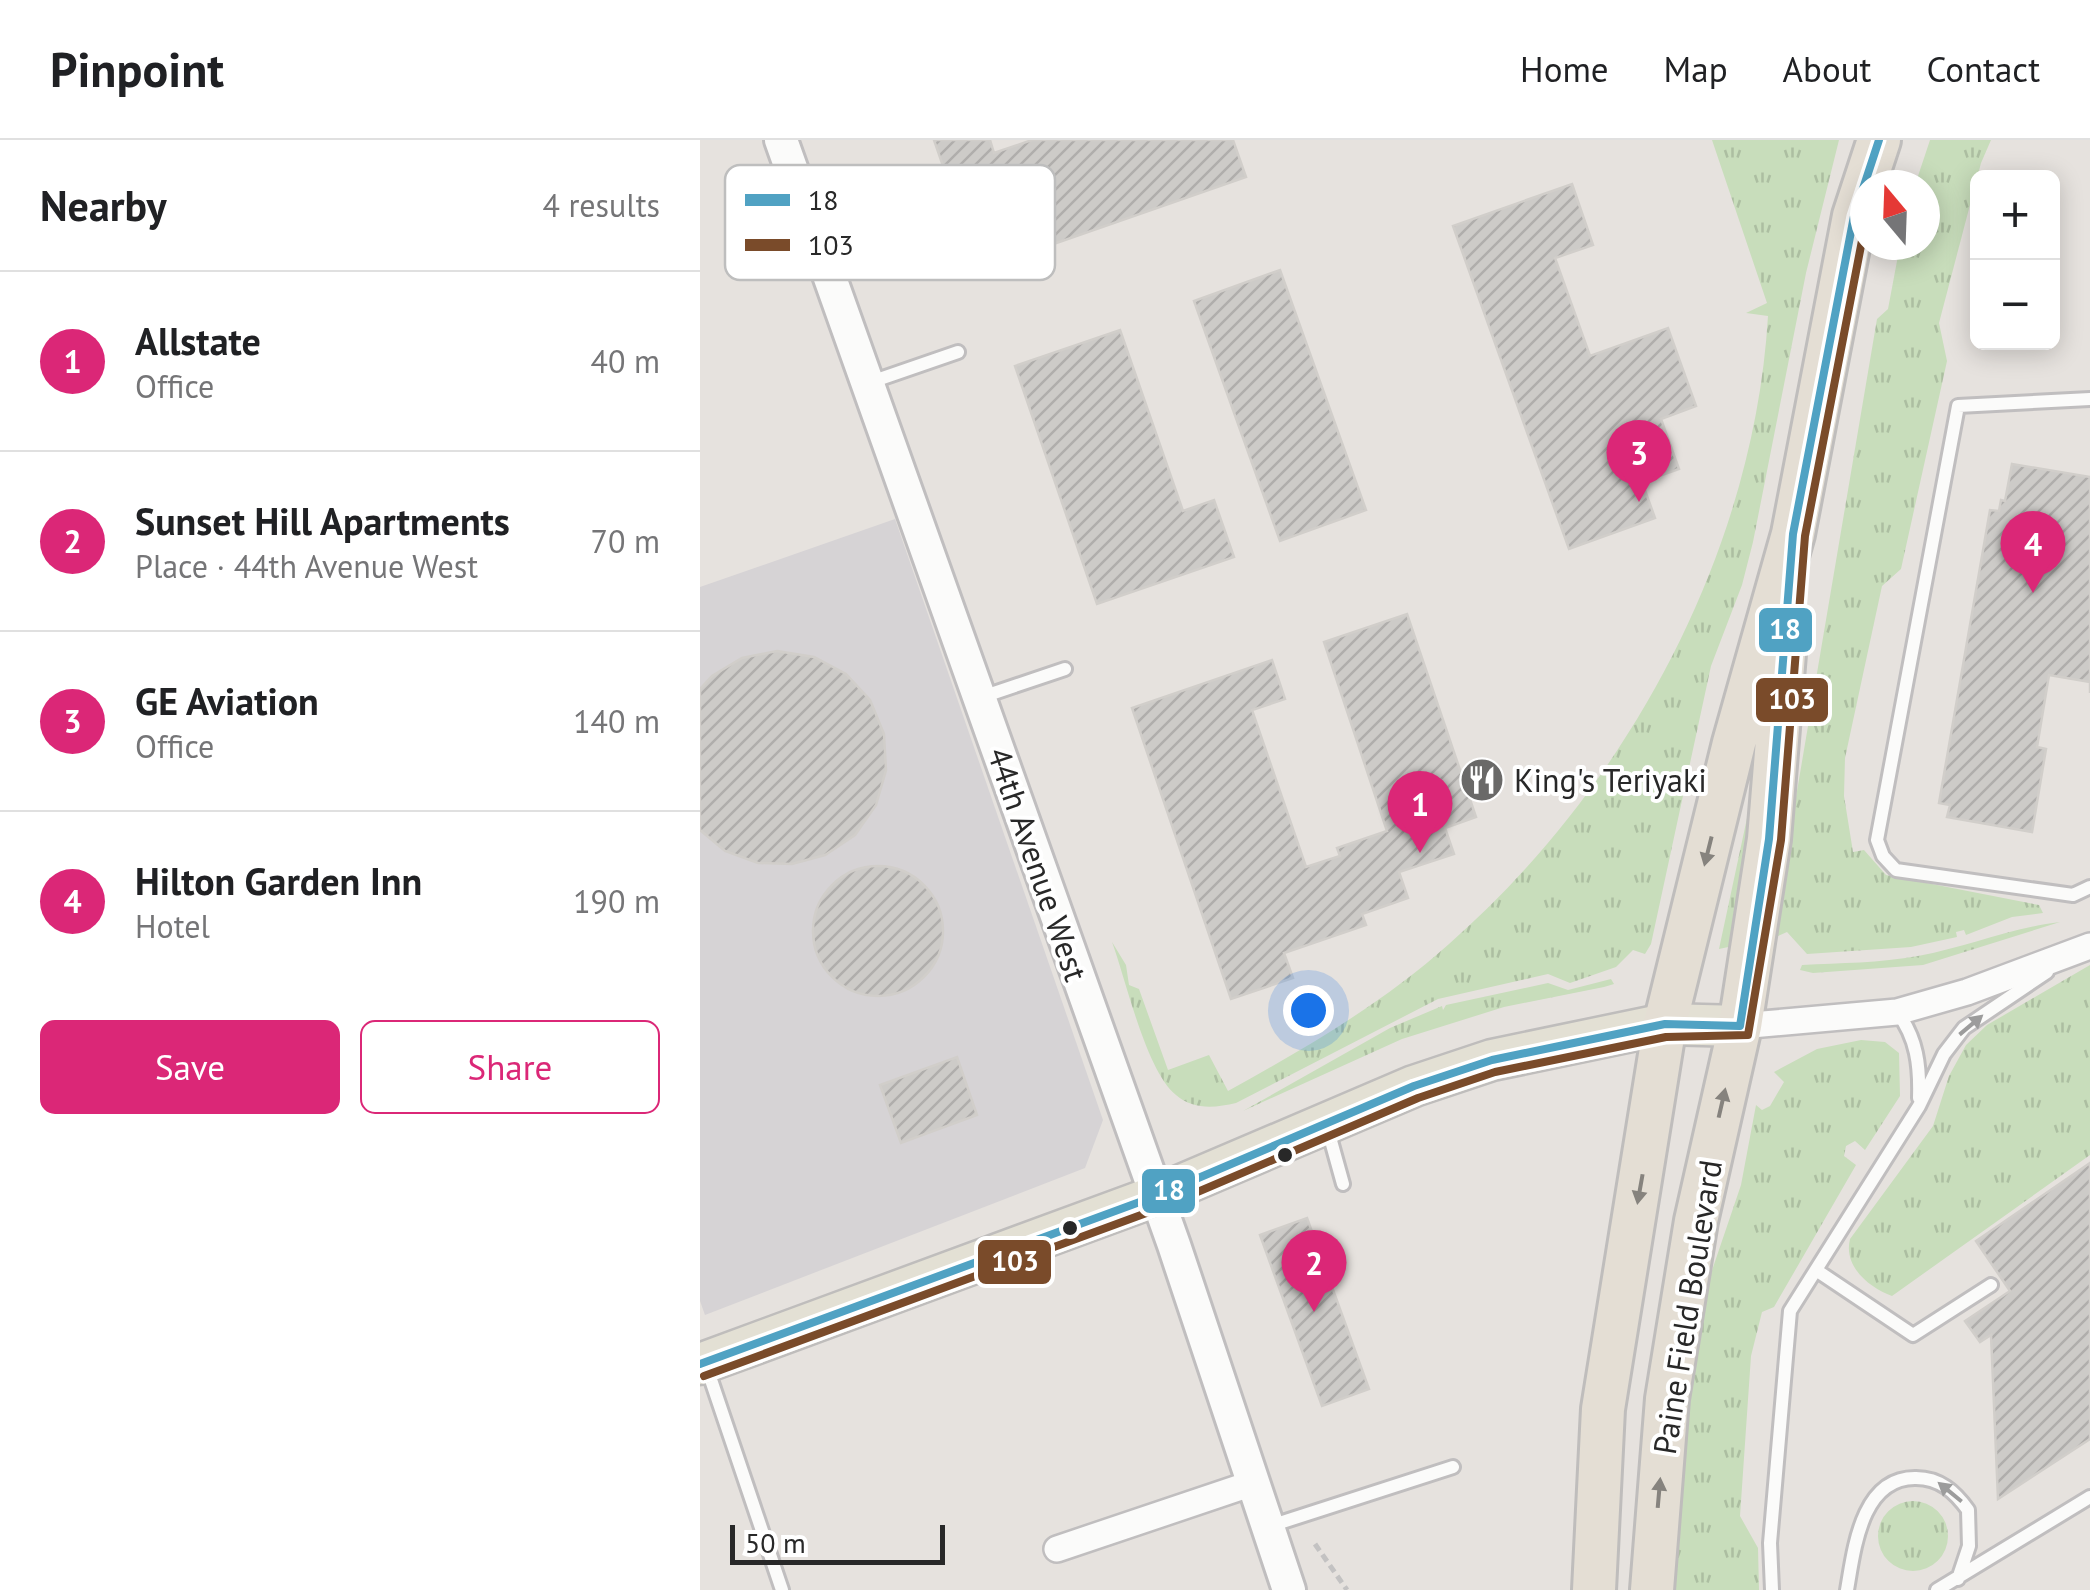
<!DOCTYPE html>
<html lang="en">
<head>
<meta charset="utf-8">
<style>
	:root { --surface:#fff; --page:#f2f2f2; --text:#202124; --muted:#757577; --line:#e0e0e0; --accent:#db2777 }
	body { margin:0; font-family:"PT Sans",sans-serif; background:var(--page); color:var(--text) }
	.controls { position:absolute; right:30px; top:30px; display:grid; overflow:hidden; border-radius:15px; box-shadow:0 5px 25px #0003 }
	.controls button { width:90px; height:90px; display:grid; place-items:center; padding:0; border:0; border-bottom:2px solid var(--line); background:var(--surface); color:var(--text); font:50px sans-serif }
	.compass { position:absolute; left:1150px; top:30px; width:90px; height:90px; border-radius:50%; background:var(--surface); box-shadow:0 5px 25px #0003; rotate:341deg }
	.scale { position:absolute; left:30px; bottom:25px; width:215px; box-sizing:border-box; padding-left:10px; border:5px solid #282828; border-top:0; font-size:28px; line-height:35px; white-space:nowrap; color:#282828; -webkit-text-stroke:8px #fff; paint-order:stroke }
	.you { position:absolute; left:608px; top:870px; width:35px; height:35px; margin:-25px; border:8px solid #fff; border-radius:50%; background:#1a73e8; box-shadow:0 0 0 15px #1a73e833 }
	.badge { display:grid; place-items:center; width:65px; height:65px; border-radius:50%; background:var(--accent); color:#fff; font-size:32px; font-weight:700 }
	.pin { position:absolute; translate:-50% -82px; filter:drop-shadow(0 2px 5px #0008) }
	.pin::after { content:''; position:absolute; top:52px; width:35px; height:30px; background:inherit; clip-path:polygon(0 0,100% 0,50% 100%) }
	.list { margin:0; padding:0; list-style:none }
	h2 { display:flex; justify-content:space-between; align-items:center; height:130px; margin:0; padding:0 40px; font-size:42px }
	h2 small { font-size:32px; font-weight:400; color:var(--muted) }
	.list li { display:grid; grid-template-columns:65px 1fr auto; gap:30px; align-items:center; box-sizing:border-box; height:180px; padding:0 40px; border-top:2px solid var(--line) }
	.list b { display:block; font-size:38px; white-space:nowrap }
	.list p { margin:0; font-size:32px; white-space:nowrap; color:var(--muted) }
	.list em { font-size:32px; font-style:normal; color:var(--muted) }
	.actions { display:flex; gap:20px; padding:30px 40px }
	.actions a { flex:1; padding:22px 0; border:2px solid var(--accent); border-radius:15px; text-align:center; font-size:35px; color:var(--accent) }
	.actions .main { background:var(--accent); color:#fff }
	.map { position:relative; flex:none; width:1390px; height:1450px; overflow:hidden }
	header { display:flex; align-items:center; gap:60px; box-sizing:border-box; height:140px; padding:0 50px; background:var(--surface); border-bottom:2px solid var(--line) }
	header strong { font-size:48px }
	nav { display:flex; gap:55px; margin-inline-start:auto; font-size:35px }
	main { display:flex }
	aside { flex:1; background:var(--surface) }
	.map>svg:first-child { display:block }
</style>
</head>
<body>
<header>
<strong>Pinpoint</strong>
<nav><a>Home</a><a>Map</a><a>About</a><a>Contact</a></nav>
</header>
<main>
<aside>
<h2>Nearby<small>4 results</small></h2>
<ul class="list">
<li><span class="badge">1</span><div><b>Allstate</b><p>Office</p></div><em>40 m</em></li>
<li><span class="badge">2</span><div><b>Sunset Hill Apartments</b><p>Place · 44th Avenue West</p></div><em>70 m</em></li>
<li><span class="badge">3</span><div><b>GE Aviation</b><p>Office</p></div><em>140 m</em></li>
<li><span class="badge">4</span><div><b>Hilton Garden Inn</b><p>Hotel</p></div><em>190 m</em></li>
</ul>
<div class="actions"><a class="main">Save</a><a>Share</a></div>
</aside>
<div class="map">
<svg width="1390" height="1450" viewBox="0 0 1390 1450">
	<defs>
		<pattern id="grass-tufts" width="24" height="20" patternUnits="userSpaceOnUse" patternTransform="scale(2.5)"><rect width="24" height="20" fill="#c8ddbb"/><path d="M3 7l-1-3M5 7V3M7 7l1-3M15 17l-1-3M17 17v-4M19 17l1-3" fill="none" stroke="#acbea1"/></pattern>
		<pattern id="building-hatch" width="6" height="6" patternUnits="userSpaceOnUse" patternTransform="scale(2.5)"><rect width="6" height="6" fill="#cdcbc8"/><path d="M-1 1l2-2M0 6l6-6M5 7l2-2" fill="none" stroke="#b0aeac"/></pattern>
	</defs>
	<rect width="100%" height="100%" fill="#e6e2de"/>
	<path fill="#d6d3d5" d="M195 379 403 980 385 1028 5 1175 0 1161V447Z"/>
	<path fill="url(#grass-tufts)" d="M1012 0H1139L1106 133 1053 402 1042 445 1011 526 951 804 945 814 933 810 916 827 870 843 848 834 738 859 536 963C515 968 493 970 476 955 446 931 426 840 412 802L426 825 429 845 439 849 468 930 509 915 528 951C606 908 683 863 749 804 927 648 1054 413 1068 176L1046 173 1067 163Z
		M1230 0H1291L1281 23 1239 183 1247 221 1201 429 1182 446 1145 618 1144 656 1153 712 1164 710 1186 735 1339 765 1343 773 1312 777 1266 795 1264 790 1256 792 1257 797 1211 807 1107 814 1087 792 1076 797V775L1177 179 1188 169 1200 105H1225V45H1215Z
		M1065 594 1033 806 1019 809Z
		M1360 782 1223 825 1113 833 1100 830 1102 825C1140 823 1180 823 1218 816 1267 807 1310 788 1360 782Z
		M1390 825V1015L1192 1156C1170 1148 1143 1127 1150 1099L1233 986 1249 936 1266 905 1287 885Z
		M911 839 914 844 904 847 804 867 702 899 543 971 690 888 742 866 743 870 746 865 848 843 868 850Z
		M1161 900 1185 902 1199 913 1200 956 1165 1010 1155 1001 1146 1006 1144 1016 1156 1025 1074 1167 1062 1172 1051 1216 1040 1376 1058 1408 1059 1450H974L989 1267 1005 1151 1041 1045 1056 965 1062 970 1070 966 1084 942 1074 932 1117 909Z
		M1178 1396a35 35 0 1 1 70 0a35 35 0 1 1-70 0Z"/>
	<path fill="url(#building-hatch)" stroke="#d1ceca" stroke-width="2.5" d="M234 0H290L294 13 332 0H533L546 37 279 130Z
		M872 44 893 105 855 118 890 216 968 188 996 266 961 279 979 329 942 342 955 378 869 409 753 86Z
		M580 130 666 370 580 401 494 161Z
		M420 190 483 371 514 360 534 417 397 464 315 226Z
		M1312 324 1390 337V553V542L1349 535 1337 607 1346 609 1332 692 1247 677 1250 665 1239 663 1290 370 1299 371 1301 360 1305 361Z
		M707 474 776 677 745 688 754 714 699 732 708 758 662 774 666 785 584 813 593 838 531 859 432 568 572 520 585 559 552 570 606 727 640 716 637 708 687 691 624 502Z
		M77 511 114 517 146 534 170 560 184 594 186 630 176 665 155 695 125 715 92 724 58 723 25 711 0 690V549L12 536 42 518Z
		M113 791a65 65 0 1 1 130 0a65 65 0 1 1-130 0Z
		M257 917 277 975 201 1003 180 945Z
		M1390 1023V1299L1298 1359 1291 1195 1280 1202 1265 1181 1310 1151 1276 1101Z
		M607 1078 669 1249 622 1266 560 1095Z"/>
	<g fill="none" stroke-linecap="round" stroke-linejoin="round">
		<defs>
			<path id="service" d="M171 242 258 212
				M1390 259 1258 266 1177 700 1183 716 1196 730 1373 755 1390 747
				M282 557 365 529
				M1197 872C1217 898 1220 926 1219 958
				M628 990 643 1044
				M1116 1130 1213 1195 1291 1145
				M6 1225 82 1450
				M570 1386 753 1327
				M1072 1450 1070 1403 1090 1171 1219 966 1244 914 1264 888 1347 832
				M1147 1450C1154 1410 1161 1337 1216 1338 1240 1338 1255 1352 1268 1370L1269 1406 1258 1439
				M1237 1450 1390 1357"/>
			<path id="minor" d="M1040 886 1197 872 1267 852 1390 806
				M357 1409 553 1343"/>
			<path id="tertiary" d="M81 0 474 1105 589 1450"/>
			<path id="primary" d="M0 1224 456 1056 714 946 792 920 965 884 1040 886"/>
			<path id="trunk" d="M894 1450 903 1269 965 884 1034 603 1093 394 1154 76 1179 0
				M952 1450 967 1259 996 1081 1040 886 1069 699 1086 489"/>
		</defs>
		<use href="#service" stroke="#c0bebf" stroke-width="18"/>
		<use href="#minor" stroke="#c0bebf" stroke-width="30"/>
		<use href="#tertiary" stroke="#c0bebf" stroke-width="38"/>
		<use href="#primary" stroke="#bfbdbc" stroke-width="45"/>
		<use href="#trunk" stroke="#bfbdbc" stroke-width="48"/>
		<path stroke="#c3c2c2" stroke-width="5" stroke-dasharray="8 5" stroke-linecap="butt" d="M615 1404 647 1450"/>
		<use href="#service" stroke="#fbfbfa" stroke-width="12"/>
		<use href="#minor" stroke="#fbfbfa" stroke-width="25"/>
		<use href="#tertiary" stroke="#fbfbfa" stroke-width="32"/>
		<use href="#primary" stroke="#e3e0d4" stroke-width="40"/>
		<use href="#trunk" stroke="#e4ded4" stroke-width="42"/>
		<defs>
			<path id="bus-1" d="M0 1224 456 1056 714 946 792 920 965 884 1040 886 1069 699 1093 394 1154 76 1179 0"/>
			<path id="bus-2" d="M4 1236 460 1068 718 958 795 932 966 897 1048 895 1081 700 1105 396 1165 85"/>
		</defs>
		<use href="#bus-1" stroke="#fff" stroke-width="15"/>
		<use href="#bus-2" stroke="#fff" stroke-width="15"/>
		<use href="#bus-1" stroke="#50a2c3" stroke-width="8"/>
		<use href="#bus-2" stroke="#7a4b2a" stroke-width="8"/>
	</g>
	<defs><path id="oneway-solid" d="M-6-.8H1V-3.2L6.5 0L1 3.2V.8H-6Z" transform="scale(2.5)"/></defs>
	<g fill="#86837e">
		<use href="#oneway-solid" transform="translate(1008 711) rotate(104)"/>
		<use href="#oneway-solid" transform="translate(1022 963) rotate(-77)"/>
		<use href="#oneway-solid" transform="translate(940 1049) rotate(100)"/>
		<use href="#oneway-solid" transform="translate(959 1353) rotate(-85)"/>
	</g>
	<g fill="#9c9c9c">
		<use href="#oneway-solid" transform="translate(1271 885) rotate(-40)"/>
		<use href="#oneway-solid" transform="translate(1250 1352) rotate(-141)"/>
	</g>
	<defs>
		<symbol id="restaurant-disc" viewBox="-11 -11 22 22"><circle r="9.5" fill="#6a6968" stroke="#fff"/><path d="M-5-6h1v4h1v-4h1v4h1v-4h1v5L-1.5 .5V6h-2V.5L-5-1ZM5-6V6H3V1.5H1.5Q1.5-4 5-6Z" fill="#fff"/></symbol>
	</defs>
	<g fill-rule="evenodd">
		<use href="#restaurant-disc" x="757" y="615" width="50" height="50"/>
	</g>
	<g fill="#282828" stroke="#fff" stroke-width="4">
		<circle cx="585" cy="1015" r="9"/>
		<circle cx="370" cy="1088" r="9"/>
	</g>
	<g text-anchor="middle" dominant-baseline="central" stroke-width="8" stroke-linejoin="round" paint-order="stroke">
		<g font-size="32" fill="#282828" stroke="#fff" text-anchor="start">
			<text x="814" y="640">King's Teriyaki</text>
		</g>
		<g font-size="32" fill="#282828" stroke="#fff">
			<text transform="translate(338 724) rotate(71)">44th Avenue West</text>
			<text transform="translate(987 1167) rotate(-81)">Paine Field Boulevard</text>
		</g>
	</g>
	<rect x="25" y="25" width="330" height="115" rx="15" fill="#fff" stroke="#bebebe" stroke-width="2.5"/>
	<rect x="45" y="54" width="45" height="12" fill="#50a2c3"/>
	<rect x="45" y="99" width="45" height="12" fill="#7a4b2a"/>
	<g font-size="28" fill="#282828">
		<text x="108" y="70">18</text>
		<text x="108" y="115">103</text>
	</g>
	<g stroke="#fff" stroke-width="4">
		<rect x="1057" y="466" width="57" height="48" rx="10" fill="#50a2c3"/>
		<rect x="1054" y="536" width="76" height="48" rx="10" fill="#7a4b2a"/>
		<rect x="440" y="1027" width="57" height="48" rx="10" fill="#50a2c3"/>
		<rect x="276" y="1098" width="77" height="48" rx="10" fill="#7a4b2a"/>
	</g>
	<g font-size="28" text-anchor="middle" font-weight="bold" fill="#fff">
		<text x="1085" y="499">18</text>
		<text x="1092" y="569">103</text>
		<text x="469" y="1060">18</text>
		<text x="315" y="1131">103</text>
	</g>
</svg>
<div class="controls">
<button>+</button>
<button>−</button>
</div>
<svg class="compass" viewBox="-18 -18 36 36"><path d="M0-13l5 13h-10z" fill="#e53935"/><path d="M0 13l5-13h-10z" fill="#757577"/></svg>
<div class="scale">50 m</div>
<div class="you"></div>
<div class="pin badge" style="left:720px;top:713px">1</div>
<div class="pin badge" style="left:614px;top:1172px">2</div>
<div class="pin badge" style="left:939px;top:362px">3</div>
<div class="pin badge" style="left:1333px;top:453px">4</div>
</div>
</main>
</body>
</html>
